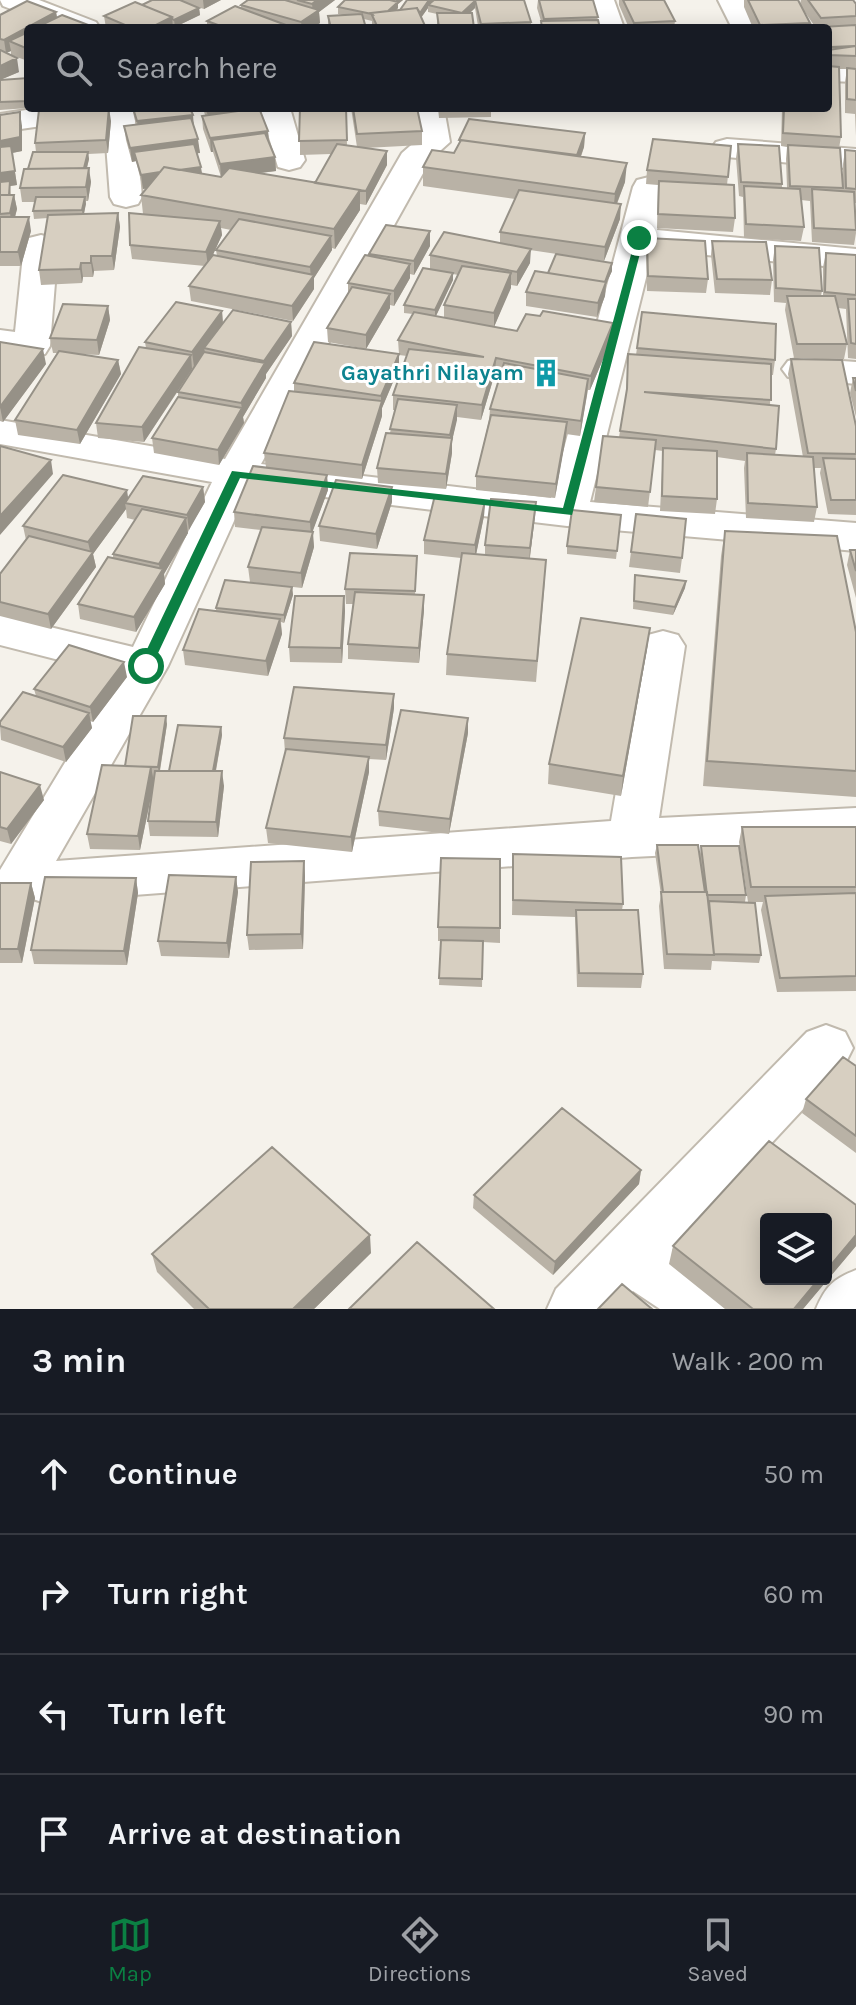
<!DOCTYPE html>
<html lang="en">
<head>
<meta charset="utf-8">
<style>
	:root { --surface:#171b24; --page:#242831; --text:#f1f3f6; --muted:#9ea1a6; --line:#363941; --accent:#0b8043 }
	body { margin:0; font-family:Karla,sans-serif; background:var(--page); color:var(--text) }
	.controls { position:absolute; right:24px; bottom:24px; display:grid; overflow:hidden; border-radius:8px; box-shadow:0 4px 20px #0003 }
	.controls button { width:72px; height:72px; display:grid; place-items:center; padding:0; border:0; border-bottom:2px solid var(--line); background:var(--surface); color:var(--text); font:40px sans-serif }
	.stop { position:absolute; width:24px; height:24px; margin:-18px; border:6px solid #0b8043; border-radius:50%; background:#fff }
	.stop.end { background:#0b8043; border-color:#fff; box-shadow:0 2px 8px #0008 }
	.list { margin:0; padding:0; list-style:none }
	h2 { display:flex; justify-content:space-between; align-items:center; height:104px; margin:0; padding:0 32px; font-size:34px }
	h2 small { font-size:26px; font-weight:400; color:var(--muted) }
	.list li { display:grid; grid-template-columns:52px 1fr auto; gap:24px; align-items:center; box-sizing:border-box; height:120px; padding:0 32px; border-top:2px solid var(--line) }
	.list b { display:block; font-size:30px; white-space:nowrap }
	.list em { font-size:26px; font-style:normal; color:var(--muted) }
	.icon { flex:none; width:44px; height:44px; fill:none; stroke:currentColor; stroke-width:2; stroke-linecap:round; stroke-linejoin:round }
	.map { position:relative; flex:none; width:856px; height:1309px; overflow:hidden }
	.search { position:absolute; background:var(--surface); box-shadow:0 4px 20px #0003; left:24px; right:24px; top:24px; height:88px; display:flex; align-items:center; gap:20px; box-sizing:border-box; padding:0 28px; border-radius:8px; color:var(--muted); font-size:30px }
	.sheet { height:584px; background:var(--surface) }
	nav { display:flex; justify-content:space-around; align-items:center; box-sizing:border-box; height:112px; border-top:2px solid var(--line); background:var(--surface); font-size:22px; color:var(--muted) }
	nav a { display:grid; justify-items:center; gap:4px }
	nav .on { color:var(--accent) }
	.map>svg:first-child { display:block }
</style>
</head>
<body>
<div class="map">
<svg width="856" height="1309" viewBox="0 0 856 1309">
	<rect width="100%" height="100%" fill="#f5f2eb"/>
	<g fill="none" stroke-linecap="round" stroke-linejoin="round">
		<defs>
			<path id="street" d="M0 0H39L96 22 100 28H60L3 6Z
				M586 0H614L624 28H596Z
				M718 0H746L760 28H732Z
				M828 63 856 64V82L828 81Z
				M39 108H134L142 197 138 204 126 207 114 204 110 197 104 117 0 132V114Z
				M260 108H290L305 160 300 167 289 170 278 167Z
				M414 108H444L450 142 431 159 261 464 551 498 633 187 637 180 649 177 661 180 665 187 657 230 856 249V269L653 250 590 502 856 523V551L567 526 249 488 168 666 56 861 611 821 641 646 648 635 663 631 678 635 685 646 659 818 856 808V846L632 857 42 902 33 899 18 904 0 898V870L118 675 0 645V615L133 647 212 482 0 444V420L225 459 402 153 418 139Z
				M727 139 856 149V169L716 156 711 149 716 142Z
				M41 235 53 238 58 245 50 346 45 354 32 357 0 352V330L15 332 24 245 29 238Z
				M801 358 856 362V384L788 377 782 369 788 361Z
				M826 1025 845 1032 853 1048 845 1064 672 1250 732 1289 741 1309H660L633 1291 617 1309H547L556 1289 807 1032Z
				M856 1270V1309H816C826 1286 833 1279 856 1270Z"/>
		</defs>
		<use href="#street" stroke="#c1baae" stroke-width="4"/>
		<use href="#street" fill="#fff" fill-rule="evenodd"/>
	</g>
	<path fill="#b9b2a6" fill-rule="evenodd" d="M152 0H221L204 9 191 5 199 8 200 15 175 27 173 26V28H106L104 16 142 5Z
		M248 0H335L319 12 320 23 312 28H207V21L241 8V5Z
		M345 0H403L398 4V8L396 11 400 10 407 0H524L531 22V28H476L478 26 475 8 470 13 474 28H437V14L428 12V8L421 18 426 28H372V21L364 19 366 28H328V16L343 15 338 14V7Z
		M538 0H593L600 28H541V21L537 8Z
		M619 0H664L675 21 674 28H629L619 5Z
		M744 0H798L800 4 801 0H853L856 4V136L855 114 845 113V82L847 69H839L841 137 839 148 843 187V164L845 150 856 151V203H855L856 233 854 245 812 242 810 201 801 200 804 227 801 241 744 238 743 197 739 196 736 158 738 144 782 184V188H787L786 159 787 147 781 146 782 108H828V28H816L802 8 810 23V28H753L744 7Z
		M56 12 57 17 28 28V61L11 55V51L6 53 19 72 0 80 28 78V108L0 110V15Z
		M132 108H190L200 153H197L202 174 221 177 213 152H211L203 129 202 116 205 115 203 108H259L268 131 269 141 275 157 276 171 260 173 315 183 331 154 300 155V110H293V108H346L347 145 357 147 351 108H417L422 131V145L365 148 387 151V165L366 205 360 204V210L335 249 332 248V250L314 278V289L293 321 191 301 189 286 205 266 132 259 130 245 143 214 141 195 146 188 143 189 136 161 132 162 126 140 124 126 136 125ZM221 228 231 230 216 250 217 256 211 258 222 235Z
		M438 108H491V117L439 118Z
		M0 115 22 126V151L12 153 17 185 10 186 11 195H14L17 209 15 217 31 231 21 266H0Z
		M111 121 108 153 88 154 89 159 87 168 91 182 88 201H86L84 214 118 213 120 227 114 270 94 271 93 277H83L82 283 41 285 39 270 48 218 34 219 33 211 35 202H22L20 188 36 152 35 143Z
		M585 133 584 147 581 157 625 182 617 204 620 219 604 261 530 250V263L517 286 511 285 494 327 517 331 612 338 590 390H588L580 436 566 434 555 498 476 490V476L489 420 490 409 501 374 495 373 481 420 457 417 452 441V453L446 489 378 483 377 468 390 433 395 410H393V395L407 356 399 355V368L382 408V416L362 479 327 475 328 490 312 532 314 547 302 588 250 582 248 567 261 530 235 527 234 512 266 467 264 453 294 392V383L399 354 398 340 413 314 404 313V305L430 269V255L500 243V232L515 199 423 186V167L454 153 459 144V140ZM453 274 458 275 444 305V318L436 316 453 280Z
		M731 146 727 185 735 218 733 232 657 228 658 185 646 184 647 170Z
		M430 231V246L414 275 410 274V278L394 306 390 305V308L366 349 328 342 327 328 348 293V283L369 256V254Z
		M647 238 708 279 706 293 647 291 646 253Z
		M712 241 772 280 770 295 715 293 711 255Z
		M775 246 822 291 821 296H823V267L826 253 856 255V359L848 358 846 309 838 308 847 344 844 359 794 358 785 310 786 303 774 302 773 260Z
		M612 263V271L606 284 605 296 597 317 526 306V292L548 273Z
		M108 306 110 320 99 355 78 354 118 360 121 374 80 444 18 435 15 420 57 353H53L50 338Z
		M222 311 223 323 291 322 292 336 266 374V378L243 417 244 423 219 465 154 453 152 438 178 397V392L192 370 144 442 98 438 96 423 146 348 145 342Z
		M642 312 775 360 773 375H771L770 405 776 449 775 455 803 457 788 374 791 359 856 426V515L828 514 820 473 821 468H813L817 507 814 522 746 518 744 468 745 461 717 457V499L715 514 660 511 663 451 655 450 648 507 594 502 596 487 619 437 626 396 628 354 636 355Z
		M0 342 46 364 3 422 0 421Z
		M853 378H856V417L850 393Z
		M203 487 205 502 188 530V533L164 574 165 584 136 632 80 619 78 604 113 558V554L135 520 127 518 126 509 93 554 96 567 51 629 0 616V574L26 540 23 526 128 499Z
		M485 501 484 516 476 554 485 555V545L536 502 530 558 545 580 536 682 446 675 447 654 461 558 424 554V540Z
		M392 502 377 549 320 541 319 526Z
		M636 514 682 558 680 573 629 567Z
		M621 515 616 559 567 554V546Z
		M725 531 856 632V797L703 786 721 556Z
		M850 550H856V598L847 565Z
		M417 556 415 595H424V610L419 663 348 659V644L353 604H346L345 589Z
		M686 581 685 588 673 615 633 609 634 583Z
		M292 587 293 595 284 623 281 622 282 634 268 676 185 665 183 650 216 611V608Z
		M344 596 345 611 342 663 290 662 289 647Z
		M650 628 647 649 621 796 548 784 549 764Z
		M127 677 93 722 90 721 92 728 66 762 1 740 0 726 36 696 34 689Z
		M394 694V708L386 760 369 759V772L352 852 268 843 266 828 285 753 284 738Z
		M167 724 160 771H169L221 727 222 735 216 771 224 786 218 837 150 836 148 821 153 787 140 850 90 849 87 834 125 766Z
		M468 733 449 834 379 826 378 811Z
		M0 772 44 800 11 844 0 841Z
		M742 827H856V991L777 992 761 910 763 902H748L739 842Z
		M657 845 700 854 701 846 746 895 745 902 761 955 759 963 712 961 711 970 664 969 659 906 661 895 655 853Z
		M513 854 623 904 622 910 643 974 641 988 577 987 575 917 512 915Z
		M304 861 305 876 303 949 249 950 247 935Z
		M236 877 238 892 229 958 161 956 158 941Z
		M136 878 138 893 127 965 34 964 31 950Z
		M0 883H31L35 898 22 963H0Z
		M438 927 500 928V943L483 942 482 987 439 985 441 941H438Z
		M856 1066V1153L802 1113 806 1099Z
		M641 1170 639 1184 553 1275 473 1208 474 1195Z
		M856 1205V1246L803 1309H725L669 1264 673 1246Z
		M371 1253 314 1309H194L157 1272 152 1254Z"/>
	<path fill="#969187" d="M203 0H221L204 9Z
		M317 0H335L319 12 320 23 312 28H302L301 22 313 14 312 4Z
		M396 0H403L398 4V8L384 23 383 16 396 4Z
		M429 0H433L428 5V8L420 19V13Z
		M475 1V8L462 20V13Z
		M199 8 200 15 175 27 174 20Z
		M56 12 58 25 53 28H28V41H9L11 51 6 53 4 40Z
		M172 17 173 28H150Z
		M17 58 19 72 0 80V66Z
		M109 108 111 121 108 153 106 140Z
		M246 108H259L209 127 208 113Z
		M20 112 22 126V151L12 153 17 185 10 186V207L0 187V141Z
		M193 115 194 128 139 135 137 121Z
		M268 131 269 144 212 140 213 152H211L210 138Z
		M585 133 584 147 576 169 577 155Z
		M198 139 200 153 137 161 134 152 136 161 132 162 130 148Z
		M387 151V165L366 205V191Z
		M88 152 89 159 84 179 83 172Z
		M275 157 276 171 221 178 220 164Z
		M627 163 625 182 613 213 615 194Z
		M201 167 203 181 143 189 141 175Z
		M89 168 91 182 88 201 86 187Z
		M360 190V210L335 249 334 229Z
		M14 195 17 209 12 228 10 213Z
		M85 197 86 204 83 218 82 210Z
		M621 204 620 219 604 261 605 247Z
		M118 213 120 227 114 270 112 256Z
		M29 217 31 231 21 266 18 252Z
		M220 221 222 235 208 266 206 252Z
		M430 231V246L414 275V261Z
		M331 236 332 250 314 278V289L293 321 292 306 311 279 310 267Z
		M531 249 530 263 517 286V272Z
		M91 256 94 271 93 277 91 263Z
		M81 263 83 277 82 283 80 269Z
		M612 263V271L606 284 605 296 597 317 598 303Z
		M410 264V278L394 306V291Z
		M453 273V280L435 318V310Z
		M511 273V288L494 327V313Z
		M390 294V308L366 349V335Z
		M108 306 110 320 99 355 97 340Z
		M222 311 223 326 204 348 205 352 194 367 192 352Z
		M291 322 292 336 266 374V378L243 417 244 423 219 465 218 450 242 409 241 403 264 365V361Z
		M613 323 612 338 590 390 591 376Z
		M43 349 46 364 3 422 0 407Z
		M399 354V368L382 408V416L362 479V465L381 404V396Z
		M191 355 192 369 144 442 142 427Z
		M496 358 495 373 481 420 482 405Z
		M118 360 121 374 80 444 77 430Z
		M588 379 587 394 580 436 581 421Z
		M457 405V420L452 441V453L446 489V474L450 450V435Z
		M567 422 566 437 555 498 556 484Z
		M51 460 53 474 0 535V516Z
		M327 475 328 490 311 536 310 522Z
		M203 487 205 502 189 530 187 515Z
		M392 487V502L377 549 376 534Z
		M127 490 129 504 125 503 126 509 93 554 96 567 51 629 48 614 91 555 88 542Z
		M485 501 484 516 475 560V545Z
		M536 502 535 517 529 563 530 548Z
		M186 518 188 533 164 574 165 584 136 632 134 617 160 573 159 564Z
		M313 532 314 547 302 588 301 573Z
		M686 581 685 588 673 615 675 607Z
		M292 587 293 595 284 623V615Z
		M424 595V610L419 663V648Z
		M344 596 345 611 342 663 341 648Z
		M280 619 282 634 268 676 266 661Z
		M650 628 647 649 621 796 623 776Z
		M124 662 127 677 93 722 90 707Z
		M394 694V708L386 760V745Z
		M89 713 92 728 66 762 63 747Z
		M166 716 167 724 159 775 158 767Z
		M468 718V733L449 834 450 819Z
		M221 727 222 735 214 780 213 772Z
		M369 757V772L352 852 351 837Z
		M151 767 154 782 140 850 138 836Z
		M222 771 224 786 218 837 216 822Z
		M40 785 44 800 11 844 7 829Z
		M304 861 305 876 303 949 301 934Z
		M236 877 238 892 229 958 227 943Z
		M136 878 138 893 127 965 124 951Z
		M31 883 35 898 22 963 18 949Z
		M641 1170 639 1184 553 1275 555 1262Z
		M370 1235 371 1253 314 1309H293Z
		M856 1235V1246L803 1309H794L819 1279H826V1271Z"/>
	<path fill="#d7cfc1" stroke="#969187" stroke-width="2" d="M152 0H180L199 8 174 20 172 19V17L142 5Z
		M248 0H285L319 10 301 22 241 5Z
		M297 0H317L312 4Z
		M345 0H390L398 2 388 11 371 13 372 14 338 7Z
		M407 0H429L420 13 417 8 400 10Z
		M434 0H476L462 13 428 5Z
		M475 0H524L531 22 481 24Z
		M539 0H593L598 17 544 19Z
		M623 0H664L675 21 634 23Z
		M748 0H798L810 23 760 25Z
		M808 0H853L856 4V16L821 18Z
		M27 1 56 12 4 40 0 39V15Z
		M135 2 172 17 150 28H132L104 16Z
		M235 6 294 28H226L207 21Z
		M417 8 426 28H378L371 13Z
		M437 13H472L474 28H439Z
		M362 14 366 28H331L328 16Z
		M62 15 91 26 86 28H35Z
		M598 20 600 28H542L541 21Z
		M529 25V28H476V26Z
		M856 25V46H854L831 47 828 41V28H822L821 27Z
		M735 26 736 28 694 27Z
		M28 32V49L9 41Z
		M856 46V56L828 55V50Z
		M0 50 17 58 0 66Z
		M828 66 839 67 841 137 783 133 784 108H828Z
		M847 68 856 69V100L847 99Z
		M28 78V101L0 102V80Z
		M89 108H109L106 140 35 143 39 110Z
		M133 108H190L193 115 137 121Z
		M206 108H246L208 113Z
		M259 108 268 131 210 138 202 116Z
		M300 108H346L347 140 299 141Z
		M353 108H417L422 131 357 134Z
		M20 112V137L0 141V115Z
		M191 118 198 139 130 148 124 126Z
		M469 119 585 133 577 155 459 140Z
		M265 133 275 157 220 164 212 140Z
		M653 139 731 146 728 177 647 170Z
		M461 140 627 163 615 194 423 167 432 150 454 153Z
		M194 144 201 167 179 170 164 167 160 172 141 175 134 152Z
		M337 144 387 151 366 191 315 183Z
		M738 144 779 146 782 184 741 182Z
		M788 145 840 148 843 188 790 186Z
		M11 146 15 171 0 173V147Z
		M845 150 856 151V189L846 188Z
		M33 152H88L84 168 28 169Z
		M164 167 221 177 229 168 360 190 334 229 141 195Z
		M89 168 86 187 20 188 24 169Z
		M10 181 9 195H0V182Z
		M659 181 734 185 735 218 658 214Z
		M744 186 800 189 804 227 746 224Z
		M812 189 854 192 856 230 814 228Z
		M519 190 621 204 605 247 500 232Z
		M0 195H14L10 213 0 214Z
		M36 197H85L82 210 33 211Z
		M118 213 112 256H91V263H81L80 269 39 270 48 215Z
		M129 213 220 221 206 252 130 245Z
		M0 217H29L18 252H0Z
		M239 219 331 236 310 267 216 250Z
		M386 225 430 231 414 261 369 254Z
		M444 232 531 249 517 272 430 255Z
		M647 238 705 241 708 279 648 276Z
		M712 241 766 242 772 280 717 279Z
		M775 246 819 248 822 291 776 288Z
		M826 253 856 255V295L825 292Z
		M556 254 612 263 605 282 548 273Z
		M213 255 314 275 292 306 189 286Z
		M365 255 410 264 394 291 348 283Z
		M462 266 511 273 494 313 444 305Z
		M423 268 453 273 435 310 404 305Z
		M535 271 606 282 598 303 526 292Z
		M352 287 390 294 366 335 327 328Z
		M787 296H835L847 344H797Z
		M848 299H856V344L851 343Z
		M176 302 222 311 192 352 145 342Z
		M63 304 108 306 97 340 50 338Z
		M233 310 291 322 264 361 204 348Z
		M543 311 613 323 591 376 496 358 482 405 393 395 409 349 484 357 398 340 414 312 517 331 526 314 540 316Z
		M642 312 776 324 775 360 637 348Z
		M0 342 43 349 0 407Z
		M314 342 399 354 381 396 294 383Z
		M139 347 191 355 142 427 96 423Z
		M59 351 118 360 77 430 15 420Z
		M204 352 265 363 241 403 178 392Z
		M628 354 771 364V400L644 392 779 406 776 449 620 431 627 389Z
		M791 359 842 360 856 426V454L808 453Z
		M504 363 588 379 581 421 490 409Z
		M853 378H856V391Z
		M289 391 382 401 362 465 264 453Z
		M178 397 242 408 218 450 152 438Z
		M398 399 457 405 450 435 390 429Z
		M491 415 567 422 556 484 476 476Z
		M386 433 452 438 446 474 377 468Z
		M603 436 656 440 650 492 596 487Z
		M0 446 51 460 0 516Z
		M663 448 717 451V499L662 496Z
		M747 453 813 457 817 507 748 503Z
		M823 458 856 459V500H831Z
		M253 466 327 475 310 522 234 512Z
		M63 475 127 490 88 542 23 526Z
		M143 476 203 487 187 515 125 503Z
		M336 480 392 487 376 534 319 526Z
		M435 495 485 501 475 545 424 540Z
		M491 499 536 502 530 548 485 545Z
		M142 509 186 518 159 564 113 554Z
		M572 510 621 515 617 551 567 546Z
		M636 514 686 519 682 558 631 552Z
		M262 527 313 532 301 573 248 567Z
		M725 531 837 536 856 632V771L707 761Z
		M29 536 93 552 48 614 0 602V574Z
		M850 550H856V571Z
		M350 553 417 556 415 591 345 589Z
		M462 553 546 560 537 661 447 654Z
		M108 557 163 569 134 617 78 604Z
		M635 575 686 581 675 607 634 601Z
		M225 580 292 587 284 615 216 608Z
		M355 592 424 595 419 648 348 644Z
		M295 596H344L341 648 289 647Z
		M199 609 280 619 266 661 183 650Z
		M581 618 650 628 623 776 549 764Z
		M69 645 124 662 90 707 34 689Z
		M294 687 394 694 386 745 284 738Z
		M23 692 89 713 63 747 0 726V722Z
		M401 710 468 718 450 819 378 811Z
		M133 716H166L158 767 125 766Z
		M178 725 221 727 213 771H169Z
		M286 749 369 757 351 837 266 828Z
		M102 765 151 767 138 836 87 834Z
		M155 771H222L216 822 148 821Z
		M0 772 40 785 7 829 0 827Z
		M742 827H856V887H751Z
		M657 845H698L705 892H663Z
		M701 846H739L746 895H707Z
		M513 854 621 857 623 904 513 900Z
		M441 858 500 859V928L438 927Z
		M304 861 301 934 247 935 251 862Z
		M169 875 236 877 227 943 158 941Z
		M45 877 136 878 124 951 31 950Z
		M0 883H31L18 949H0Z
		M661 892H707L714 955 667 954Z
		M856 893V976L780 978 765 896Z
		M709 901 755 903 761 955 714 954Z
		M576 910H638L643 974 579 973Z
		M441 940 483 941 482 979 439 978Z
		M843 1057 856 1066V1136L806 1099Z
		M562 1108 641 1170 555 1262 474 1195Z
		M769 1141 856 1205V1235L826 1271V1219H766V1279H819L794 1309H753L673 1246Z
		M272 1147 370 1235 293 1309H209L152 1254Z
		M417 1242 494 1309H349Z
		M622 1284 652 1309H598Z"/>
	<path fill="#0b8043" d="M636 236 644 238 572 515 240 478 152 666 141 669 139 666 232 471 563 508Z"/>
	<defs>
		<symbol id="building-bare" viewBox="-9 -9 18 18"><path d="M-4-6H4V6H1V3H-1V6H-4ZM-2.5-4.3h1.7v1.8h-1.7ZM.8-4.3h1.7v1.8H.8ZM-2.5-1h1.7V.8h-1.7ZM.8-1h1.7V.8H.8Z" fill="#0f9aa8" stroke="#fff" stroke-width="2.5" paint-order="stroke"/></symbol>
	</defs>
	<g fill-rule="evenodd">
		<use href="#building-bare" x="526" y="353" width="40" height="40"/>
	</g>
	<g text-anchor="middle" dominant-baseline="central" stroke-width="6" stroke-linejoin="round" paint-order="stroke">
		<g font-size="22" font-weight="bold" fill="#0d838f" stroke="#fff" text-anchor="end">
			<text x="524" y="373">Gayathri Nilayam</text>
		</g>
	</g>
</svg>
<div class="controls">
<button><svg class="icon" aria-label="layers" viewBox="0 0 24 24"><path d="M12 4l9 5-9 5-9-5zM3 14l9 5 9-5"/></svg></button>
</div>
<div class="stop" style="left:146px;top:666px"></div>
<div class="stop end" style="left:639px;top:238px"></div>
<div class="search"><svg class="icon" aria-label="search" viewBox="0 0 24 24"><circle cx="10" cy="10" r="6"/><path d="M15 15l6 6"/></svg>Search here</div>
</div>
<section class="sheet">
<h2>3 min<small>Walk · 200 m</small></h2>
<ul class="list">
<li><svg class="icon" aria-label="ahead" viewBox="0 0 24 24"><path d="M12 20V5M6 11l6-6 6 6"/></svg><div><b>Continue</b></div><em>50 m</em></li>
<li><svg class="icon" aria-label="right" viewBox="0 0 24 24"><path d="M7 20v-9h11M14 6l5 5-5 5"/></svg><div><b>Turn right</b></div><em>60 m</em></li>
<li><svg class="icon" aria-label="left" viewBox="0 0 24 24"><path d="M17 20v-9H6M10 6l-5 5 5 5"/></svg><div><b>Turn left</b></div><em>90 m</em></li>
<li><svg class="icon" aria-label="arrive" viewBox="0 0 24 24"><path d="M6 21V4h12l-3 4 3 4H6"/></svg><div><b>Arrive at destination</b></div></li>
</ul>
</section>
<nav>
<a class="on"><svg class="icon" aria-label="map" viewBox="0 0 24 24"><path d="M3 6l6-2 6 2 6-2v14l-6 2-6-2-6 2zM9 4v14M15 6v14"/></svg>Map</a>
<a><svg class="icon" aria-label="directions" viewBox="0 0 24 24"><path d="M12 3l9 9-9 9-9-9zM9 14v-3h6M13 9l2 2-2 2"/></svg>Directions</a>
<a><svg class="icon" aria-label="saved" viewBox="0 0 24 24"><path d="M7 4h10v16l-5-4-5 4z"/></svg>Saved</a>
</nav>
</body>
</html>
